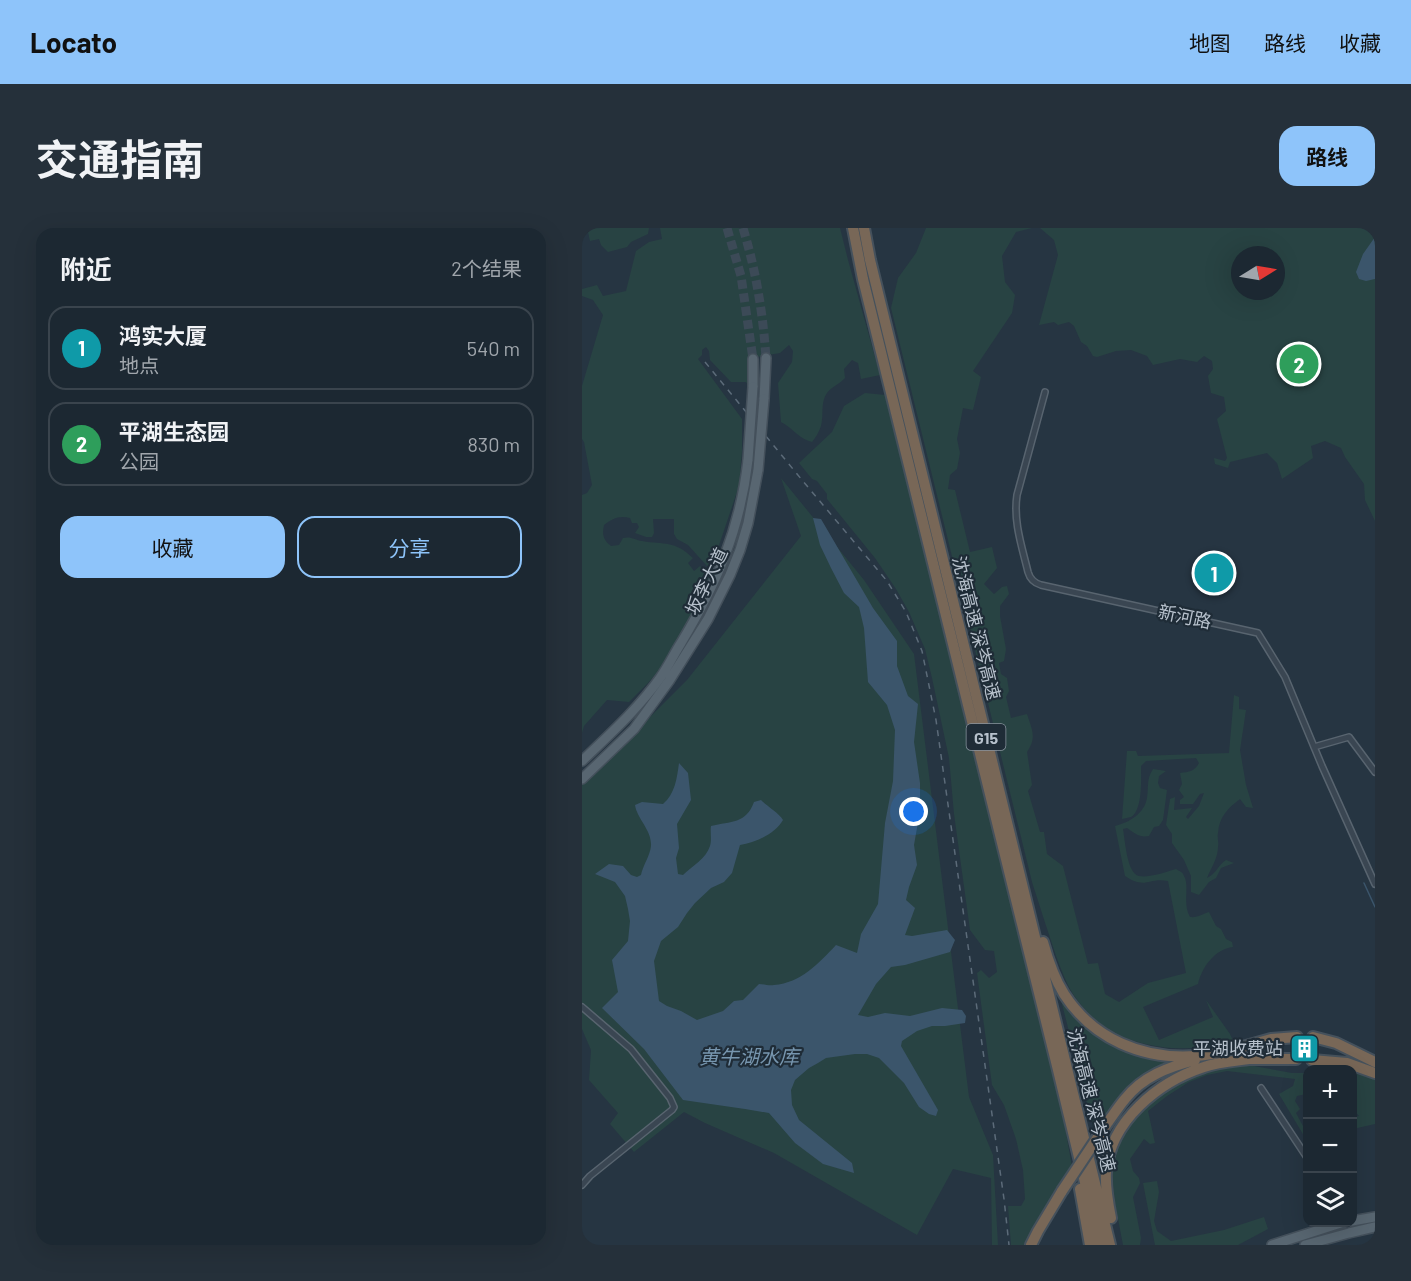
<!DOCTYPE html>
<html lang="zh">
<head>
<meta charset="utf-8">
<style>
	:root { --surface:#1c2832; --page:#25303a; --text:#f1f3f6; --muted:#a0a6ac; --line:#3a444d; --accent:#8ec4fa }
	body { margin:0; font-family:Barlow,"Noto Sans SC",sans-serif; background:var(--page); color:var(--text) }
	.controls { position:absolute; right:18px; bottom:18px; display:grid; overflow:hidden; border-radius:12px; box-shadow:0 6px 24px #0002 }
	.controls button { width:54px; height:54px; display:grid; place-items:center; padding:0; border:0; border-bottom:2px solid var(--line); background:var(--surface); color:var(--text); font:30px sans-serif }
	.compass { position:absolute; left:649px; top:18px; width:54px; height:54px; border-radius:50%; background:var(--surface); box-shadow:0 6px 24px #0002; rotate:79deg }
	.you { position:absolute; left:332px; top:584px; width:21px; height:21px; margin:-15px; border:4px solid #fff; border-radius:50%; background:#1a73e8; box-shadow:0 0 0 9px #1a73e833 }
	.badge { display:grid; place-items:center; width:39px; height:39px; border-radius:50%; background:var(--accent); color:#fff; font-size:20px; font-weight:700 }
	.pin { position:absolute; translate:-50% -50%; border:3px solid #fff; box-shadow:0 2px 6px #0006 }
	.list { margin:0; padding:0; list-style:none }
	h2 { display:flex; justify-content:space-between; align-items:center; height:78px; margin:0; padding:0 24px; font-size:26px }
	h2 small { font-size:20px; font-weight:400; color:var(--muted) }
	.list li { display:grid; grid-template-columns:39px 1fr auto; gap:18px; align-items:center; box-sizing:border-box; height:84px; margin:0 12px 12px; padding:0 12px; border:2px solid var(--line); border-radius:18px }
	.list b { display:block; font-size:22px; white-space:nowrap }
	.list p { margin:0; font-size:20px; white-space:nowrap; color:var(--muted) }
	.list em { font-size:20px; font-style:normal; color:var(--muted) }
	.actions { display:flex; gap:12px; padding:18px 24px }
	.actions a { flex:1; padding:14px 0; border:2px solid var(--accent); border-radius:18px; text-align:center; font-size:21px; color:var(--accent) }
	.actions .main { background:var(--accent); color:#111 }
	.icon { flex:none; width:33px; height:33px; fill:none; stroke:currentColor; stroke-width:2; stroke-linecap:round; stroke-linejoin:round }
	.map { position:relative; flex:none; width:793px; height:1017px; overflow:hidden; border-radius:18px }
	header { display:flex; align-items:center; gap:36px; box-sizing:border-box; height:84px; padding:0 30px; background:var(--accent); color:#111 }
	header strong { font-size:28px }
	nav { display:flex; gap:33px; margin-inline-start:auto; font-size:21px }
	.intro { display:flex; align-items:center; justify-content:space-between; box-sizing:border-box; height:144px; padding:0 36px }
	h1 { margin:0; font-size:42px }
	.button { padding:15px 27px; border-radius:18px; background:var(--accent); color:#111; font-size:21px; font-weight:700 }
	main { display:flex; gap:36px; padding:0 36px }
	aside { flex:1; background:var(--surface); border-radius:18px; box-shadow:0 6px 24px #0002 }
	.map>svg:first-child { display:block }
</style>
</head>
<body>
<header>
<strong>Locato</strong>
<nav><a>地图</a><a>路线</a><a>收藏</a></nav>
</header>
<div class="intro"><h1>交通指南</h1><a class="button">路线</a></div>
<main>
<aside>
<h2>附近<small>2个结果</small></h2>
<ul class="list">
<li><span class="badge" style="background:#0f9aa8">1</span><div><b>鸿实大厦</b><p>地点</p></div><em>540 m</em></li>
<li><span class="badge" style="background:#2e9e5b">2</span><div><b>平湖生态园</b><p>公园</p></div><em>830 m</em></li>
</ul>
<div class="actions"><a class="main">收藏</a><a>分享</a></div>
</aside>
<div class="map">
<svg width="793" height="1017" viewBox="0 0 793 1017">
	<rect width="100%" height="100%" fill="#263542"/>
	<path fill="#284343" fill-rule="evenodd" d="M0 0H67L66 6 49 14 45 19 26 24 19 17 17 11 8 13 6 4 0 5Z
		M78 0H258L266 32 298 147 279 151 276 135 270 132 262 141 263 150C258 156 249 159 245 165 238 175 242 187 239 198 237 204 234 209 230 214 217 211 211 200 199 194L196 155 210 134 211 123 207 117 198 125 169 130 168 161 164 154H149L128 132 127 123 124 119 120 122V127L116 131 160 191V223L157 258 130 338H125L106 317 95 311 92 306V291H71L72 305 70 309H64L53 305 57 299 55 295H50L48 290C37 287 30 291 22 297 20 307 21 312 29 318L37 317 41 310C49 308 53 312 60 313 83 317 92 312 111 330L106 335 112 343 118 338 124 343 131 346 119 372 86 432 66 455 47 474 25 472 2 498 0 505V267L5 265 10 257 2 214 0 211V158L21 87 11 72 0 68V61L15 57 21 68 44 63 54 23 67 14 80 11Z
		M344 0H450L434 4 420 28 423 54 433 67 430 85 391 143 399 149 391 182 381 180 375 211 378 225 375 241 368 247 366 261 373 262 388 324 410 319 415 340 402 356 412 366 420 359 425 358 427 366 418 378V388L424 421 422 433 417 435 419 446 425 450 427 463 424 469 429 490 445 486C450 502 455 509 445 524L450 557 446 563 458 604H462L465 626 481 638 506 736 516 735 523 766 537 774 566 755 604 745 586 653C566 649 564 662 543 648L533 598C548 594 562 586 565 570 567 558 564 552 571 541L584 543 577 548 576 555 578 560 585 562 581 592 577 598 572 599 567 608C558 610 552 605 545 600L541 601C543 612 545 646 557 648 567 650 584 644 594 641 597 643 601 644 602 648 608 658 600 675 608 689 616 690 620 686 627 684L634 698 639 701 644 711 650 714 651 719C633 721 620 739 616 756L561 779 577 812 631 789 624 772 648 806 652 815C592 827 528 822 491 766 484 755 479 741 474 728 466 704 458 679 450 654L309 80 316 50 334 25Z
		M458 0H793V293L783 272 782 256 763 229 759 220 743 213 729 218 731 230 700 251 695 235 685 225 648 234 646 240 633 236 632 230 643 233 645 230 635 191 644 183 642 169 629 165 626 148 631 141 630 133 622 128 615 134 598 131 571 137 565 128 549 122 534 123 515 129 511 128 505 118 499 114 492 98 487 94 476 97 472 94 457 97 476 27 472 12ZM658 27H694V63H658Z
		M283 165 303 167 478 871 491 944 448 1017H429L426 978H439L443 971 441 942 434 911 422 877 410 857 395 745 399 742 407 750 415 744 412 723 403 722 388 702 372 586 367 530 350 450 343 421 327 384 314 361 293 330 245 271V266L235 253 230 251 217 235 250 204 262 178Z
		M199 250 282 352 332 426 387 869 411 927 416 1017H410L409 950 371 941 335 1007 192 925 123 895 102 884 52 924 28 896 36 885 7 852 9 822 0 801V557L105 452 219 308Z
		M652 467 657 469V481L664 482 658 522 664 557 671 580 664 579 658 571C646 580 637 589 636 605 635 609 637 614 636 619 636 630 629 640 625 650 635 645 636 637 644 632L652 635 639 640 634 650 627 654 617 667 609 664V648L602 632 590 615V606L584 597 588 571 593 569 592 582 610 580 604 589 606 591 617 578 622 565 618 566 611 576H598V572L602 569 597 562 600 556 598 545C607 544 613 543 617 535L614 530 564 533 559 538C559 549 561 582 549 589 546 590 543 590 540 591L545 523H554L556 528 647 525Z
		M476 760 511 802 595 831 580 838 514 911Z
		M666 837 710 845H725L724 866 715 868 713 873 718 881 714 885 722 900H725V913L697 866 711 858 713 851 645 843 625 847 607 854 585 868 566 883 573 915 568 916 562 911 548 931 551 943 557 950 558 955 551 969 559 1010 558 1017H541L533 975 529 939 533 922 541 906 550 892 578 864 615 844 646 838Z
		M771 845 793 848V896L771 901 770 890 777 888 771 881Z
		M575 953 577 964 572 993 575 1003 589 1013 642 1002 682 989 686 1001 656 1017H573L561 955Z"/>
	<path fill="#3b556b" d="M793 9V51L784 53 777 51 774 44 781 26Z
		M231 290 239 291 291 380 315 413V438L326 468 336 476 332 514 338 555V583L332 617 335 637 327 659 324 672 333 680 323 707 330 708 365 702 373 712 368 724 323 737 309 739 294 756 276 787 286 789 303 785 328 788 360 780 380 782 384 788 383 795 363 798H350L335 803 320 813 319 818 356 882 354 888 347 886 337 879 322 855 297 830 285 826H273L244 830 236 835 227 840 213 852 209 862 210 877 217 892 270 935 272 945 241 936 213 915 187 885 163 881 101 872 62 821 20 780 36 764 30 732 46 713 48 693 46 681 43 668 33 654 13 646 27 636 41 638 49 647 55 649 59 647C61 637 68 628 69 618 70 602 55 591 53 577L60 574 81 576C93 566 95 550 97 535L106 545 109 572 95 596 97 620 94 630 96 646 101 647C110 638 124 631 128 618 130 612 128 604 129 598 149 593 164 596 172 574L179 572C186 579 197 585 201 592 193 606 174 614 158 617L150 645 142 654 129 660 113 675 105 685 96 699 79 713 72 733 77 773 85 778 99 783 115 792 141 783 152 773 161 772 177 756C182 756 187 758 192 757 219 755 237 735 254 717L275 725 279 706 296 676 303 595 311 553 313 502 305 477 286 454 282 400 277 379 262 365 249 340 238 317Z"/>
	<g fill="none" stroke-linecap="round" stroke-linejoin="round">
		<path stroke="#3b556b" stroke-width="1.5" d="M782 655 793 679"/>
		<path stroke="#3c4a57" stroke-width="9" stroke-dasharray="9 4.5" stroke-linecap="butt" d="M145 0 159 48 171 131
			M161 0C174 43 181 85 184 130"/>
		<defs>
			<path id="street" d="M463 164 435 267C431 293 440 319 446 344 448 351 452 355 459 357L676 405 703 449 740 538 793 656
				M732 519 767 509 793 544
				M0 779 49 821 88 870 92 879 90 882 8 948 0 957
				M679 860 726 931"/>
			<path id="primary" d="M171 159V131
				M182 171 184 130
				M0 533C27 507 56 481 78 450 86 439 92 426 99 415 135 355 158 302 166 232
				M0 551 52 501 87 453 126 391 148 347 158 322 166 295 176 242
				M770 993 793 989
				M690 1017 762 994
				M723 1017 767 1005 793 999"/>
			<path id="highway" d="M271 0 281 51 476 842 518 1017
				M282 0 288 32 528 1017
				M461 714C466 732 472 750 482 766 511 811 561 832 614 828 631 827 647 822 664 818
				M731 809 754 815 793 834
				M657 820 689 811 715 809
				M662 831H714
				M730 832 765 835 793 845
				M526 894C532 886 537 878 543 871 561 848 587 839 613 832
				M498 961 508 1017
				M529 990C526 975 523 959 524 944 528 893 576 854 622 839 636 834 652 833 667 831
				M449 1017 456 1003 480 963"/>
		</defs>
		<use href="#street" stroke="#58646f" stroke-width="8"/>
		<use href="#primary" stroke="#44505b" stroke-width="12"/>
		<use href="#highway" stroke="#45515c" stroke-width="14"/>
		<use href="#street" stroke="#3a4652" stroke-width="5"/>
		<use href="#primary" stroke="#586671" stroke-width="9"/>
		<use href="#highway" stroke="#786757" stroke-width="10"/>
		<path stroke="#5c6b79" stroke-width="1.5" stroke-dasharray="6 6" stroke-linecap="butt" d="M123 134 220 252 305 353 324 384 340 423 354 492 422 971 427 1017"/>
		<defs>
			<path id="primary-bridge" d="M166 232 171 159
				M176 242 182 171"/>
			<path id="highway-bridge" d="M480 963 526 894"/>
		</defs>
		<use href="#primary-bridge" stroke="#44505b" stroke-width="12" stroke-linecap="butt"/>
		<use href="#highway-bridge" stroke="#45515c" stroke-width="14" stroke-linecap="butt"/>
		<use href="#primary-bridge" stroke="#586671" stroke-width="9"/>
		<use href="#highway-bridge" stroke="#786757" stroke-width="10"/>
	</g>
	<defs>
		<symbol id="building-square" viewBox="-11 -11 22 22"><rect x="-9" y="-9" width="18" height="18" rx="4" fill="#0f9aa8" stroke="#1f2c37"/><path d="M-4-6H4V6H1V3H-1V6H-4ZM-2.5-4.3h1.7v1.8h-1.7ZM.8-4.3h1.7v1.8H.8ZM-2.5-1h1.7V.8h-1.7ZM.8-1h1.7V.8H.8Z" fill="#fff"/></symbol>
	</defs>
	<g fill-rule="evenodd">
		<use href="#building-square" x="706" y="804" width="33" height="33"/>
	</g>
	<g text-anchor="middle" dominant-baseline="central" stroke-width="4.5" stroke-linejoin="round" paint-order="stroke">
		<rect fill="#1f2c37" stroke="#89949f" stroke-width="1.5" x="384.5" y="496" width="39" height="26" rx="4.5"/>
		<g font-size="16" font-weight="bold" fill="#b7c1cc">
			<text x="404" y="509">G15</text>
		</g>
		<g font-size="18" fill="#b7c1cc" stroke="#1f2c37">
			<text transform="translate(124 353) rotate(-64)">坂李大道</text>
			<text transform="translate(603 388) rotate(12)">新河路</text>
			<text transform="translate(395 400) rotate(76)">沈海高速 深岑高速</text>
			<text transform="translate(510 872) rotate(76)">沈海高速 深岑高速</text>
		</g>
		<g font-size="18" fill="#b7c1cc" stroke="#1f2c37" text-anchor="end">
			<text x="701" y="820">平湖收费站</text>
		</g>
		<g font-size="20" font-style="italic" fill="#7796af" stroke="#1f2c37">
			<text x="167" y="828">黄牛湖水库</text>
		</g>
	</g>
</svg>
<div class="controls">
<button>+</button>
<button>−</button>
<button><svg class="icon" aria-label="layers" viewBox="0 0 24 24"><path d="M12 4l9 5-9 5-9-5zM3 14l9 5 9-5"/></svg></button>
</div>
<svg class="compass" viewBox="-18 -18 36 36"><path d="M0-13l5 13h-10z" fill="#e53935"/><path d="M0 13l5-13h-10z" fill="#a0a6ac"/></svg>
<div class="you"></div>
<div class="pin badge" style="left:632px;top:345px;background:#0f9aa8">1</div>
<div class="pin badge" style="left:717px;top:136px;background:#2e9e5b">2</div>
</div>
</main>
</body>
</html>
